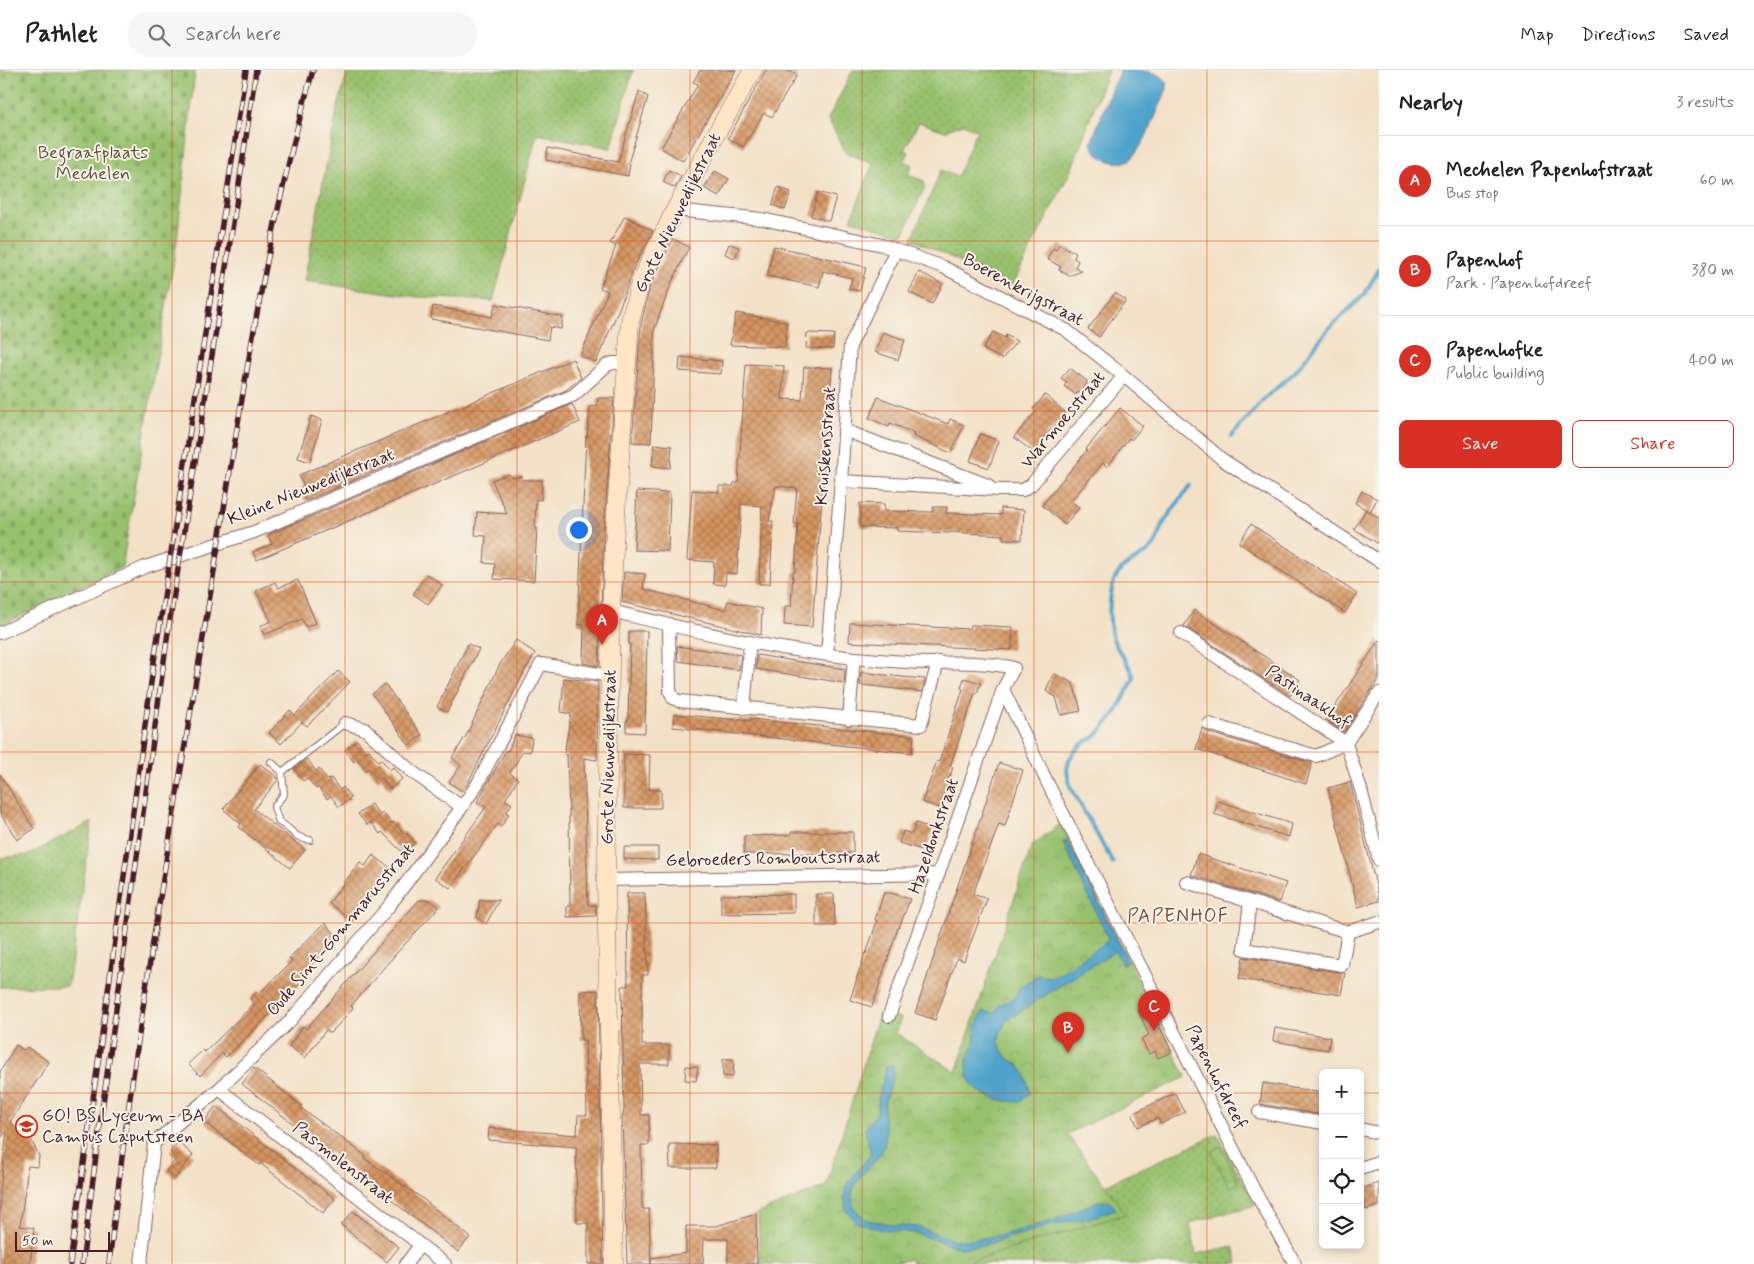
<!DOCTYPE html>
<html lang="en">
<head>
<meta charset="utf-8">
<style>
	:root { --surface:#fff; --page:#f6f6f6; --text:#222; --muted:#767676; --line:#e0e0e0; --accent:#d93025 }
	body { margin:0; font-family:Mynerve,sans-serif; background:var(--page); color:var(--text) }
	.controls { position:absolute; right:15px; bottom:15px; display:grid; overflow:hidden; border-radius:8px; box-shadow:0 2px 8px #0003 }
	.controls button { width:45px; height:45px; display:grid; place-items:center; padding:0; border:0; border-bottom:1px solid var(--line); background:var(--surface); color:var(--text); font:25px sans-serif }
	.scale { position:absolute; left:15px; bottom:12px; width:95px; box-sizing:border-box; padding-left:5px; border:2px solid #4a1f2b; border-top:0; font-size:14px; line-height:18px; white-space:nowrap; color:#4a1f2b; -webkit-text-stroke:4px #f7f3e8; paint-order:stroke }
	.you { position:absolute; left:578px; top:459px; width:18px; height:18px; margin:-12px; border:4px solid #fff; border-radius:50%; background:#1a73e8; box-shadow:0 0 0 8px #1a73e833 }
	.badge { display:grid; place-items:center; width:32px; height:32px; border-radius:50%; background:var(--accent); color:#fff; font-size:16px; font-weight:700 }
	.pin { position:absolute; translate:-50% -41px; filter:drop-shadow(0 1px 2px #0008) }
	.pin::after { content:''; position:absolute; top:26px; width:18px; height:15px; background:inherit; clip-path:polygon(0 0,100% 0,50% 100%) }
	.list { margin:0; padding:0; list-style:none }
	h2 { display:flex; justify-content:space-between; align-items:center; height:65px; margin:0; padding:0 20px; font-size:21px }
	h2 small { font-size:16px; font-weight:400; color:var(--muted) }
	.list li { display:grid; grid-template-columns:32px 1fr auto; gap:15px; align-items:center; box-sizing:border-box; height:90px; padding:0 20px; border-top:1px solid var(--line) }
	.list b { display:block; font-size:19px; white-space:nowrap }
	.list p { margin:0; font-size:16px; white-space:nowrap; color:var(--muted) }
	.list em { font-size:16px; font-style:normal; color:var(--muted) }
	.actions { display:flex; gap:10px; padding:15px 20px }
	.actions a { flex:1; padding:11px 0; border:1px solid var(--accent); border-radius:8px; text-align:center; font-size:18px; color:var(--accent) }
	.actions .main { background:var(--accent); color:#fff }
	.icon { flex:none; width:28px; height:28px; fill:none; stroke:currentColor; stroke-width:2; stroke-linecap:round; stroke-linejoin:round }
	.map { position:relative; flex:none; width:1379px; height:1194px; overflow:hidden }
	header { display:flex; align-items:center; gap:30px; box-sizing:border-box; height:70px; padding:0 25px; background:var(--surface); border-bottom:1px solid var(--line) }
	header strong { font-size:24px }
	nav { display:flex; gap:28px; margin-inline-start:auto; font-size:18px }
	.search { width:350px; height:45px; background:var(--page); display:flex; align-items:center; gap:12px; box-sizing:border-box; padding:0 18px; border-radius:28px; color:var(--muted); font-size:19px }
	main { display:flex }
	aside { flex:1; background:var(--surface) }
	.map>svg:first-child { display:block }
</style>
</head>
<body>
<header>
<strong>Pathlet</strong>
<div class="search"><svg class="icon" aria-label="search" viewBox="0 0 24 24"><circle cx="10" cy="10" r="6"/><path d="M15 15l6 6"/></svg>Search here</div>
<nav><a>Map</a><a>Directions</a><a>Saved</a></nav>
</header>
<main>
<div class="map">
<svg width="1379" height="1194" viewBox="0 0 1379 1194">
	<defs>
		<pattern id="grass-dots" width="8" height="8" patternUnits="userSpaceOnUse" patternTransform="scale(1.25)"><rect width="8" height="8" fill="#97c16d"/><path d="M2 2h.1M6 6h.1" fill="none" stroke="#84a55f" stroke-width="1.8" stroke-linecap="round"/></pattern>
		<pattern id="cemetery-stones" width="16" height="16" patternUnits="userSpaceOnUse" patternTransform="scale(1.25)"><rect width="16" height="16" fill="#97c16d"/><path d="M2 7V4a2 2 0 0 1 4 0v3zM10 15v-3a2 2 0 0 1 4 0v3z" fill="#84a55f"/></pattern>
		<pattern id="park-crowns" width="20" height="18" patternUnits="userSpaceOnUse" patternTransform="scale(1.25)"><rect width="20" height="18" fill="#97c16d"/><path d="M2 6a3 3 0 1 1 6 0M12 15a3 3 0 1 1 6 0" fill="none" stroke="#84a55f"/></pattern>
		<pattern id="building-cross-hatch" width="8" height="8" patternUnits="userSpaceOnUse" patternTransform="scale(1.25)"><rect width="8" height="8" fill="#d5945f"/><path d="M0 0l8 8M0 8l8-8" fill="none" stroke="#af784f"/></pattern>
	</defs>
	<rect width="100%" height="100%" fill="#f7f3e8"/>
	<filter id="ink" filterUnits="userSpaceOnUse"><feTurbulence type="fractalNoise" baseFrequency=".02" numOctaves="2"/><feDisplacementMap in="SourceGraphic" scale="10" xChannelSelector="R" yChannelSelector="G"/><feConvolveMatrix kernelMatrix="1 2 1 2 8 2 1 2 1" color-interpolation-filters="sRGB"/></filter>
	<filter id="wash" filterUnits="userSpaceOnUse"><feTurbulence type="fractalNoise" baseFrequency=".0096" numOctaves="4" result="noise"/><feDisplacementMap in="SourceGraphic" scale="20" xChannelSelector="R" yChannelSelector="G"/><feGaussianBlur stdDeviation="1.12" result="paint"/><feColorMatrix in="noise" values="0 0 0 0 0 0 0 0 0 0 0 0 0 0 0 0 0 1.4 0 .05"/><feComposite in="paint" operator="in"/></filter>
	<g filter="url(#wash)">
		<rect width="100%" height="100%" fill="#f3e1c7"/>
		<path fill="url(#grass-dots)" stroke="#70704c" d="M348 0H633L611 78 537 64 493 231 418 227 304 211 337 40Z
			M853 0H1108L1072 98 1012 216 912 169 941 100 957 107 977 60 963 54 945 61 919 52 904 80 909 82 904 91 912 95 908 105 924 111 925 117 903 165 851 150 873 93 846 83 828 49Z
			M92 752 68 916 0 917V788L28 785Z
			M1217 1064 1256 1135 1190 1153 1196 1184 1233 1176 1238 1194H961L1125 1144 1105 1115Z"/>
		<path fill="url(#cemetery-stones)" stroke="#70704c" d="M0 0H195L177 171 122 497 0 556Z"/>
		<path fill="url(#park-crowns)" stroke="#70704c" d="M1061 754 1186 1007 1067 1064 1126 1144 961 1194H912L911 1189 889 1194H760L758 1143 826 1116 879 944 901 948 896 963 956 1002 1032 775Z
			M1221 1076 1239 1113 1230 1118 1211 1082Z"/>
		<path fill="#50a3cb" stroke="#4d617b" d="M1122 0C1140 0 1169 0 1167 19 1159 37 1145 75 1132 88 1126 94 1117 93 1110 91 1100 87 1095 83 1091 73L1112 17 1120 1Z
			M1067 770 1128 891 1122 894 1115 881 1058 917 1007 950 1000 962 999 972 1002 981 1009 989 1019 995 1025 1004 1030 1023 1020 1032C1000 1031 974 1027 968 1005 967 1000 967 994 967 989 974 979 975 969 976 957 977 952 981 946 983 941L995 943 999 935 1015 928 1019 918 1037 905 1050 907 1061 903 1109 870 1063 772Z
			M887 995H893C896 1008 886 1022 884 1035 882 1051 890 1065 882 1081 874 1096 854 1107 852 1125 851 1130 854 1136 855 1140L867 1150 893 1155 918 1157 954 1170H972L1002 1165 1055 1150 1098 1131 1110 1132 1116 1139 1093 1147 1050 1156 984 1175 960 1178 916 1163 879 1159 856 1152 846 1140 844 1127 848 1113 871 1084 865 1059 877 1043 878 1030Z"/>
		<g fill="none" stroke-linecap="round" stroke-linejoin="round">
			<path stroke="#50a3cb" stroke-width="4" d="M1231 367 1265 328 1295 302 1329 258 1364 225 1379 199
				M1113 793 1070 716 1067 700 1069 690 1074 682 1082 674 1096 666 1115 644 1134 608C1130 591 1116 583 1112 565 1108 549 1108 516 1119 502 1128 491 1147 487 1155 474 1159 468 1159 461 1162 456 1169 442 1182 428 1191 415"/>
		</g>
		<g id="blocks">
			<path fill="url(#building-cross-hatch)" d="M700 0H736L683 91 661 78 698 14 693 12Z
				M766 0H787L797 5 772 47 764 43 743 77 728 68Z
				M639 21 648 27 628 94H630L628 106 546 90 548 78 618 92Z
				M669 100 681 106 675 118 663 112Z
				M715 101 729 109 719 126 704 118Z
				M778 117 791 122 785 140 772 135Z
				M818 122 836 127 829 151 811 146Z
				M625 146 653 161 634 197 619 239 596 292 580 286 608 221 600 218 616 176 610 173Z
				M673 169 689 177 671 214 654 260V282L651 373 632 372 641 254 650 216Z
				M729 174 739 177 735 188 725 184Z
				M1059 174 1076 183 1074 188 1078 191 1075 197 1082 201 1069 206 1059 200 1061 197 1047 189 1053 178 1056 180Z
				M774 176 866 197 860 221 849 219 852 208 823 201 819 217 767 206Z
				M919 202 943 214 932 234 909 222Z
				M1115 223 1126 230 1099 267 1088 259Z
				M495 234 563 247 561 259 550 257 548 270 431 249 433 236 492 247Z
				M736 243 787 252 785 277 730 275Z
				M883 262 905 270 898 290 875 282Z
				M993 262 1005 268 1006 265 1017 271 1002 289 983 279Z
				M807 263 834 264 833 279 806 278Z
				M680 287 722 291 721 304 679 301Z
				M573 289 581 308 566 320 305 431 300 419 304 417 299 405Z
				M746 294 784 296 782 329 802 330 804 297 832 298 812 557 784 555 785 536H791L793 502H795L798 454H794L797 418 776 416 769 451H773L770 514H759L762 436 741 434 737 504 726 503 725 515 713 514 714 492 687 490 692 420 719 422V416H733L734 413H738Z
				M1070 298 1087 311 1086 312 1087 314 1079 323 1078 322 1076 325 1064 316 1067 313 1061 308Z
				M1045 325 1066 343 1044 367 1046 369 1034 383 1014 367 1036 342 1033 339Z
				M878 327 948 354 950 349 964 355 951 383 913 366 914 363 890 353 889 357 869 348Z
				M598 328H614L604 456 599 596 583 593 584 555 578 554 586 366 587 368 590 336 597 337Z
				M572 334 580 352 257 490 253 482 272 474 268 465Z
				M1120 338 1143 356 1131 370 1129 368 1107 397 1103 393 1071 431 1079 438 1065 455 1042 435 1087 380 1086 379Z
				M311 346 322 350 310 392 298 388Z
				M980 364 999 371 989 398 970 391Z
				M654 374 672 376 670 398 652 396Z
				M509 404 513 408 522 406 523 410H542L541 430 536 429 535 458H537L534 511 494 509 495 494 484 493 486 466 475 465 477 442 507 444 492 410Z
				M637 421 670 423 668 481 634 480Z
				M1362 421 1377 429 1370 442 1355 433Z
				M860 433 884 434V441L933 442V437H947L946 443 1001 445V438L1024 440 1022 470 1003 469V465L950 462V463L897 461V458L860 457Z
				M1366 440 1379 448V474L1354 459Z
				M1251 454 1357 524 1345 543 1239 473Z
				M624 502 645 504 643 519 725 540 728 531 762 539 761 565 622 532Z
				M427 504 442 515 428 534 413 524Z
				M298 510 316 553 306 557 302 549 264 565 260 556 271 551 256 521 275 512 278 518Z
				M1194 540 1300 610 1290 626 1184 556Z
				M850 553 970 559 971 555 1013 557 1012 580 849 572Z
				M629 561H647L645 663 626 662V651H628L630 574H629Z
				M516 570 535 583 528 596H527L468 713 462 721 449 712 461 695 452 688 467 664 500 594Z
				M1379 570V608L1344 662 1326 650Z
				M468 574 479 579 447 642 437 637Z
				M677 576 741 585 739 600 678 591Z
				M757 585 845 599 844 613 756 599Z
				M338 601 350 612 307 656 302 652 281 674 269 663 290 640 295 645Z
				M861 602 902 607 925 609 922 622 871 616 860 615Z
				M1055 604 1073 613 1081 641 1061 645 1056 627 1046 621 1052 606Z
				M564 608 598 612 597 690 584 688 588 835H596V846L567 847V836H570L569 741 567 685 564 684 571 644 561 642Z
				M964 608 981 613 977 623H975L950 696 953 697 940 738 922 732 937 691 939 692 963 619 961 618Z
				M385 614 422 665 409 675 372 624Z
				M674 644 750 651 751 649 914 666 912 683 673 657Z
				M1202 658 1207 662 1312 693 1306 714 1196 679Z
				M515 665 532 668 530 682 523 681 510 703 518 709 505 730 512 734 506 742 509 744 501 757 498 754 450 818 435 808 486 737 477 732 506 680 508 681Z
				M357 670 366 682 369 680 378 691 381 689 390 700 393 697 402 709 390 719 381 707 378 710 368 698 366 701 357 689 354 692 345 680Z
				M624 684 650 685 649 720H661V738H624Z
				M307 689 316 701 319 699 327 710 331 708 340 720 343 717 351 728 339 737 331 726 327 729 318 717 316 719 307 708 303 711 294 699Z
				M999 693 1023 700 1005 756 999 754 973 824 987 829 964 891 957 888 935 950 915 943Z
				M260 694 277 707 278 710 254 739 305 780 290 798 239 757 241 754 223 739Z
				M0 704 34 759 17 770 0 743Z
				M1350 712 1379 827V831L1358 837 1328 718Z
				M1218 731 1292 754 1289 767 1214 744Z
				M371 734 380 745 383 743 392 754 394 752 403 763 405 762 415 773 403 783 382 762 380 764 371 752 367 755 358 744Z
				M916 753 933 759 926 781 899 773 903 761 912 764Z
				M791 762H853V783L744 784V766L791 765Z
				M624 777H658V790L624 789Z
				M1198 784 1286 813 1279 832 1191 805Z
				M373 785 392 799 352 851 329 833 360 792 365 796Z
				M627 823H645L648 905H642V975H669V994H640L641 1045H649V1075H641L642 1135 643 1139H649L651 1194H627L622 1049 624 1040 622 916H628Z
				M884 823H891L910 829 899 858H898L872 937 850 930 865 883 866 884 877 851 875 850Z
				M794 824V843L721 844V825Z
				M816 824H834L835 856H816Z
				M419 830H430L439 837 394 886 351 936 353 938 338 955 330 963 326 960 305 988 289 976 303 956 306 959Z
				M480 830H499L486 854 477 847Z
				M325 853 338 867 296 910 300 914 259 955 226 987 222 983 200 1006 188 994 203 980 205 982 254 934 250 929 258 921 260 923 292 891 289 888Z
				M1243 887 1345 903 1341 925 1239 909Z
				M598 920 603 1194H588V1153H577L576 1077 488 1070 489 1058 577 1065 578 1045H587L585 970H581L580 921Z
				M1149 935 1172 982 1158 988 1155 981 1149 984 1141 969 1149 965 1138 940Z
				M1275 958 1330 967 1328 980 1273 971Z
				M16 975 24 980 27 977 49 992 10 1052 22 1065 28 1063 39 1086 38 1097 28 1096 20 1156 34 1158 30 1194H0V1121L7 1061 0 1069V1002Z
				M723 989H734L733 1007 723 1006Z
				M686 996 698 997 696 1011 685 1010Z
				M254 998 302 1036 301 1038 366 1086 364 1088 423 1129 470 1167 458 1182 242 1014Z
				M1263 1013 1323 1023V1045L1260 1034Z
				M1175 1023 1185 1042 1161 1054 1158 1048 1138 1057 1132 1044Z
				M216 1036 335 1129 323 1143 260 1093 259 1095 204 1052Z
				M178 1072 193 1085 175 1108 166 1101 177 1088 170 1082Z
				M669 1074 716 1075V1098H670Z
				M1379 1113V1136L1366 1140 1360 1119Z
				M353 1141 399 1177 387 1192 341 1155Z
				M756 1144 757 1194H728V1169H704L703 1194H651V1188L686 1183V1156H716Z"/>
		</g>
	</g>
	<g filter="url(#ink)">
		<use href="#blocks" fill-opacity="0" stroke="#856362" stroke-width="1"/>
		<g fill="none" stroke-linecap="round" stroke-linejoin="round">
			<defs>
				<path id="service" d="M271 692 282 702 345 653
					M282 702 284 724 274 737 279 752C291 758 295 769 310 770"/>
				<path id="minor" d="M675 140 762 149 882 175 943 197 1066 260 1124 306 1223 390 1379 491
					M844 360 988 415
					M841 411 1000 420H1023L1031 415 1124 306
					M611 541C691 560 772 580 855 588 880 590 906 593 931 593 959 592 987 592 1014 598L1003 619 889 946
					M669 554 670 621 673 628 679 631 921 655 938 592
					M0 563 145 497 254 462 574 325 607 295 613 293H627
					M1181 563 1346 673
					M827 584 841 411 850 276 896 180
					M1003 619 1048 714 1253 1118 1295 1194
					M1379 623 1346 673 1361 720 1379 790
					M744 638 750 572
					M849 649 854 588
					M345 653 365 659 411 701 462 737
					M1209 654 1316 686 1346 673
					M606 810 939 804
					M1186 812 1348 862 1379 852
					M1250 832 1244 879 1342 895 1348 862
					M219 1019 445 1194
					M1259 1042 1323 1053
					M1360 1059 1379 1063
					M1360 1098 1379 1092
					M141 1194 154 1073 219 1019 289 952 390 835 462 737 478 713 541 594 610 606
					M406 1194 420 1175"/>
				<path id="secondary" d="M614 1194 606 810 611 541 615 457 630 252 640 212 675 140 720 57 753 0"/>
			</defs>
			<use href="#service" stroke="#856362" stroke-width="8"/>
			<use href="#minor" stroke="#856362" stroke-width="14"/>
			<use href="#secondary" stroke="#856362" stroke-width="19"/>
			<use href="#service" stroke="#fff" stroke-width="6"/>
			<use href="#minor" stroke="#fff" stroke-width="12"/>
			<use href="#secondary" stroke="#fee5c5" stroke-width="18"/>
			<defs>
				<path id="rail" d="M70 1194 153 598 246 0
					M82 1194 100 1055 168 562 237 128 256 0
					M109 1194C134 972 172 752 209 532 238 354 263 174 313 0"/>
			</defs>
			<use href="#rail" stroke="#4a1f2b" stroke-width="5.5"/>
			<use href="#rail" stroke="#f7f3e8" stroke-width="4" stroke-dasharray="11" stroke-linecap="butt"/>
		</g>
	</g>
	<path fill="none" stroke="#d8530f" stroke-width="1" stroke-opacity="0.55" d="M172 0V1194M345 0V1194M517 0V1194M690 0V1194M862 0V1194M1034 0V1194M1207 0V1194M0 171H1379M0 341H1379M0 512H1379M0 682H1379M0 853H1379M0 1023H1323M1360 1023H1379"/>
	<defs>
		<symbol id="school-ring" viewBox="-11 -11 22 22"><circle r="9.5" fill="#f7f3e8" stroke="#c8321e" stroke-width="1.5"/><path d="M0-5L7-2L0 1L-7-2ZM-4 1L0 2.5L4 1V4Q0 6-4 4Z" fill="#c8321e"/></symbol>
	</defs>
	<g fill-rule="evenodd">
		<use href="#school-ring" x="14" y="1044" width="25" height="25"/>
	</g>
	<g text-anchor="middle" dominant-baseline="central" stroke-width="4" stroke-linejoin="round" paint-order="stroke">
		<g font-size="18" fill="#61503f" stroke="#f7f3e8">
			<text x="93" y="83">Begraafplaats<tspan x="93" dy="21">Mechelen</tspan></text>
		</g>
		<g font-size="18" fill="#4a1f2b" stroke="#f7f3e8">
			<text transform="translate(678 143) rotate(-64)">Grote Nieuwedijkstraat</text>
			<text transform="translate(1023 220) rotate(28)">Boerenkrijgstraat</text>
			<text transform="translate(1063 350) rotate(-50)">Warmoesstraat</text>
			<text transform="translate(826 376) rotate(-86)">Kruiskensstraat</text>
			<text transform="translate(311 417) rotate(-22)">Kleine Nieuwedijkstraat</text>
			<text transform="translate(1308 627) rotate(34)">Pastinaakhof</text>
			<text transform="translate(609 687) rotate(-89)">Grote Nieuwedijkstraat</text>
			<text transform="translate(934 766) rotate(-71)">Hazeldonkstraat</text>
			<text transform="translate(773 789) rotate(-1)">Gebroeders Romboutsstraat</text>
			<text transform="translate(341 860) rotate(-50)">Oude Sint-Gommarusstraat</text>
			<text transform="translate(1216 1007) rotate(63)">Papenhofdreef</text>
			<text transform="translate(343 1093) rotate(38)">Pasmolenstraat</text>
		</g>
		<g font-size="18" fill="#4a1f2b" stroke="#f7f3e8" text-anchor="start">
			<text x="42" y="1046">GO! BS Lyceum - BA<tspan x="42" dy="21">Campus Caputsteen</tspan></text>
		</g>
		<g font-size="19" letter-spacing="1" fill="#7b483d" stroke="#f7f3e8">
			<text x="1178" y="846">PAPENHOF</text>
		</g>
	</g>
</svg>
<div class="controls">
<button>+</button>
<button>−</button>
<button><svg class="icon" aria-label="locate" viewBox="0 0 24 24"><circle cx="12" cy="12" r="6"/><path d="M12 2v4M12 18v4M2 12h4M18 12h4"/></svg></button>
<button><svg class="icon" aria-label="layers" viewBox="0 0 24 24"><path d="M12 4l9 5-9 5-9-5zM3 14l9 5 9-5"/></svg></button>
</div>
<div class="scale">50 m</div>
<div class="you"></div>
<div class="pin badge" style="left:602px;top:575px">A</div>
<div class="pin badge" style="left:1068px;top:983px">B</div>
<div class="pin badge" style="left:1154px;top:961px">C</div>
</div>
<aside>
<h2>Nearby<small>3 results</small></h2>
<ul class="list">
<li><span class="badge">A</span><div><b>Mechelen Papenhofstraat</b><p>Bus stop</p></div><em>60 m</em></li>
<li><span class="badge">B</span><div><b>Papenhof</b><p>Park · Papenhofdreef</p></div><em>380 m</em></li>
<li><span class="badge">C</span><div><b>Papenhofke</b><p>Public building</p></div><em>400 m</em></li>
</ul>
<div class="actions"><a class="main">Save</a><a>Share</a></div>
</aside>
</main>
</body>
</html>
